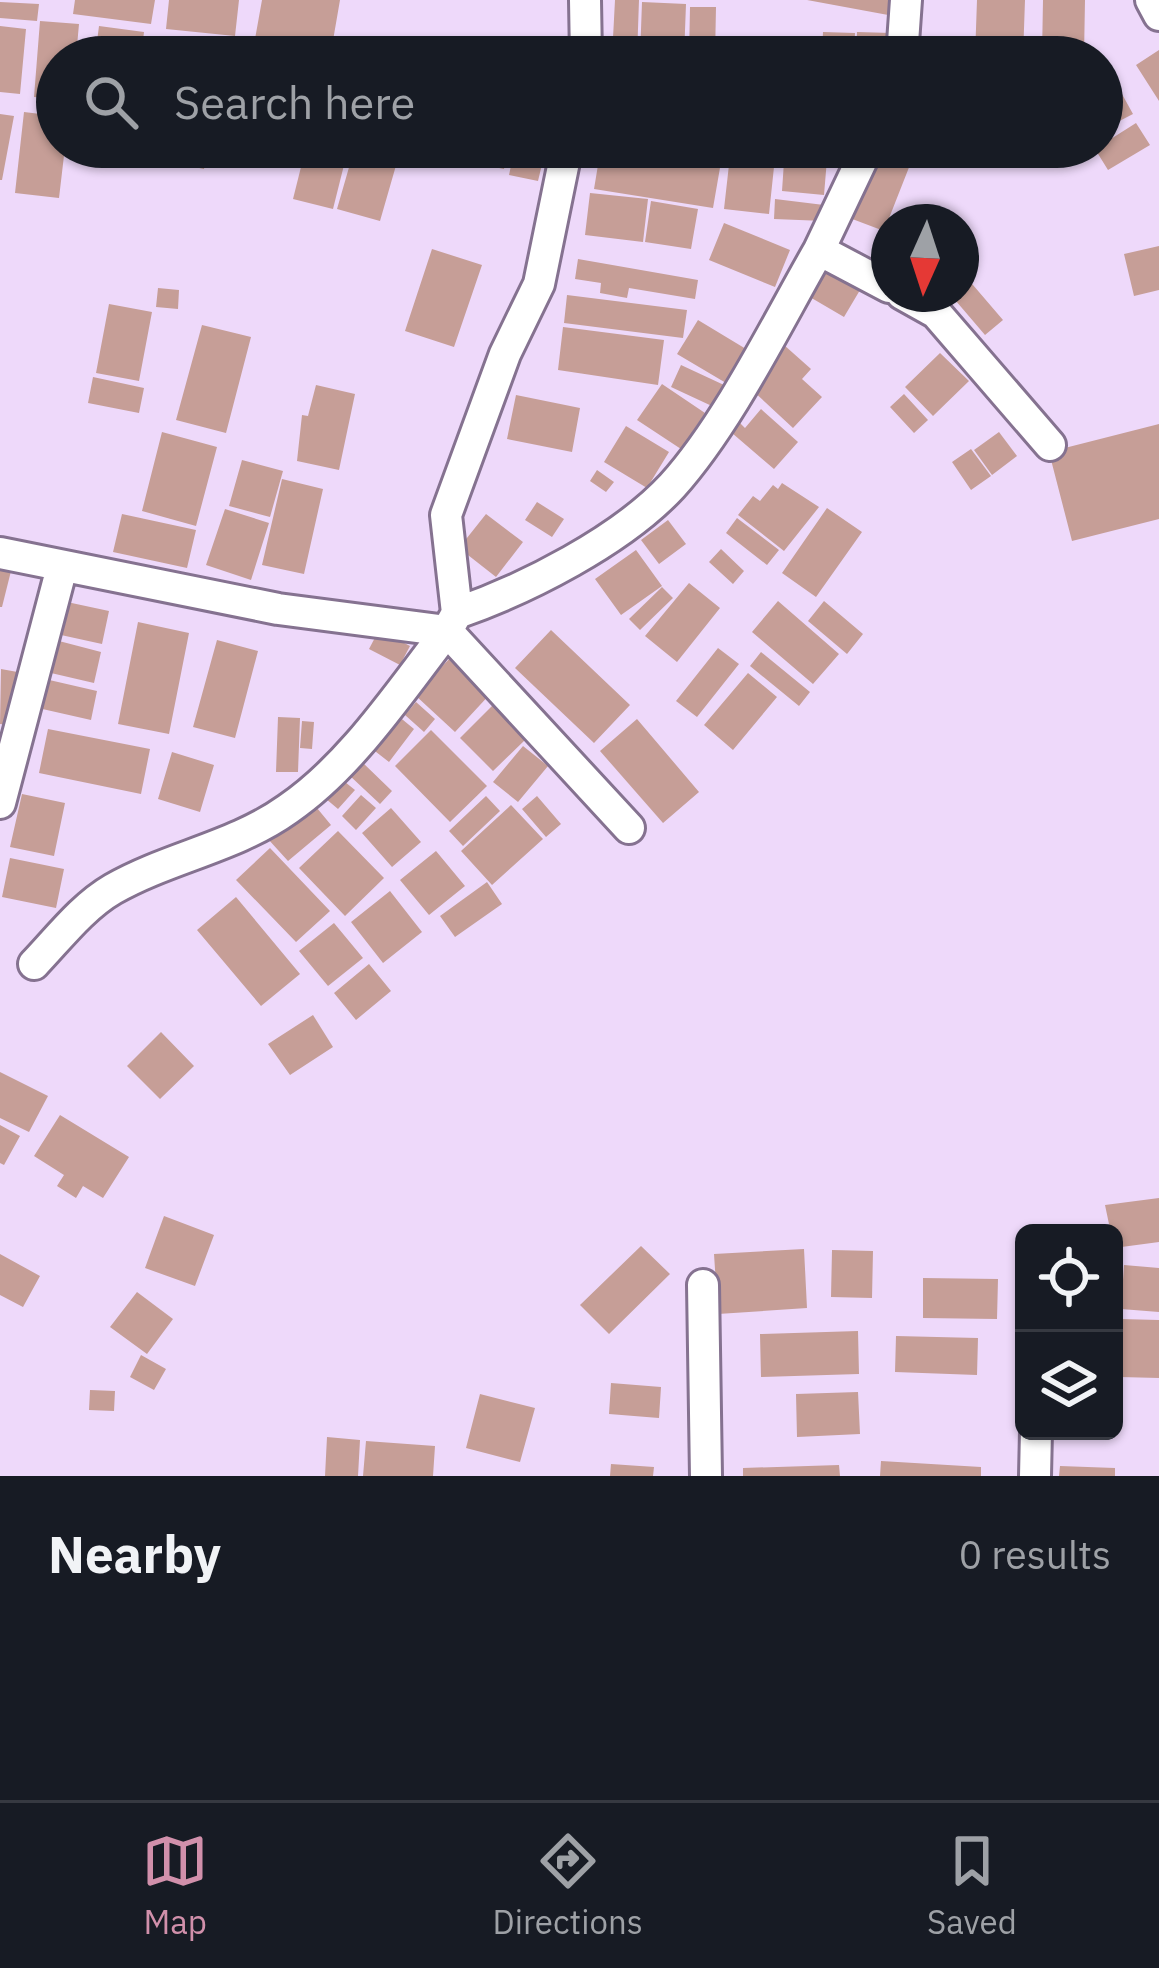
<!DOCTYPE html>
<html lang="en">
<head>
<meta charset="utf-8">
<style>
	:root { --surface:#171b24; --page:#242831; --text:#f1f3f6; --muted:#9ea1a6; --line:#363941; --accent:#d190ab }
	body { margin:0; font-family:"IBM Plex Sans",sans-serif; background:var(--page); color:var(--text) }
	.controls { position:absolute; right:36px; bottom:36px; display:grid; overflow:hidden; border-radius:18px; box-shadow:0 3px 9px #0004 }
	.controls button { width:108px; height:108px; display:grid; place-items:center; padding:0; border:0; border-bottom:3px solid var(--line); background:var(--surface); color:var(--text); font:60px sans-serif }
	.compass { position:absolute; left:871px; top:204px; width:108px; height:108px; border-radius:50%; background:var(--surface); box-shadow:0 3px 9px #0004; rotate:183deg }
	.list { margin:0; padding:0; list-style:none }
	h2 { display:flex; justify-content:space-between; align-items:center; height:156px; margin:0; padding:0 48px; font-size:51px }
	h2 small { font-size:39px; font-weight:400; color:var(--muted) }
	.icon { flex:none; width:66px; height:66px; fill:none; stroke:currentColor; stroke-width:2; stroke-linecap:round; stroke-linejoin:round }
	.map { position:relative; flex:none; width:1159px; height:1476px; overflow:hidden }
	.search { position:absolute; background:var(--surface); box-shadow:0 3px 9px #0004; left:36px; right:36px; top:36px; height:132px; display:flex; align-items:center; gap:30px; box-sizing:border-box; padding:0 42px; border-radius:66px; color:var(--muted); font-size:45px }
	.sheet { height:324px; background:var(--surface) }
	nav { display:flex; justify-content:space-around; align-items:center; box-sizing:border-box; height:168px; border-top:3px solid var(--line); background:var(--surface); font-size:33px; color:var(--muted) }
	nav a { display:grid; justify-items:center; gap:6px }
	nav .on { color:var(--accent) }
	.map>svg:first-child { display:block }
</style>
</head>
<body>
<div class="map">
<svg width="1159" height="1476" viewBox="0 0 1159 1476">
	<rect width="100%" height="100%" fill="#eed9fa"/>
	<path fill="#c69e97" d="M75 0H155L151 24 73 14Z
		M169 0H239L235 36 166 29Z
		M262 0H340L331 52 255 39Z
		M615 0H639L637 57H612Z
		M807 0H901L899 17Z
		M977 0H1025L1023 57H975Z
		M1043 0H1085L1084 56 1042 55Z
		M0 2 39 4 37 21 0 18Z
		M642 2 686 4 684 57H640Z
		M690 7H716L715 57H689Z
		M40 21 79 24 76 57H57V99L34 97Z
		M0 26 26 29 20 94 0 92Z
		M99 26 144 32 141 57H95Z
		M823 32 855 33 854 54 822 53Z
		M857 32 891 33 890 57H856Z
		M1159 50V101L1136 65Z
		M1107 67 1133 114 1102 130V70Z
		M24 112 57 116V147H65L59 198 15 193Z
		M0 114 14 116 2 180H0Z
		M1136 123 1150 145 1108 170 1095 149Z
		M148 147H208L204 169 146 157Z
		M306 147 346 157 333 209 293 199Z
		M457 147H508L504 169 455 159Z
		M515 147H537L535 159 543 160 538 181 509 175Z
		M601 147 721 162 713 208 594 189Z
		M731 147 776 148 769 214 724 209Z
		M785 147H828L824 195 782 191Z
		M874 147H917L884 231 847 217Z
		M354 150 397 162 380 221 337 209Z
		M590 193 648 199 643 242 585 235Z
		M775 199 824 205V221L774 219Z
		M651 201 698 209 691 249 645 242Z
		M724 223 790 250 775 287 709 260Z
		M1159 246V290L1134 296 1124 254Z
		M432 249 482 265 454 347 405 331Z
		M578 259 698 280 695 299 629 288 627 298 600 293 601 283 575 279Z
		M822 261 863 285 844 317 803 293Z
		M961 271 1003 320 985 335 950 294H961Z
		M158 288 179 290 178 309 156 307Z
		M567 295 687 310 683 338 564 323Z
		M109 304 152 312 139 381 96 373Z
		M698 320 746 349 726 383 677 354Z
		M202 325 251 337 226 433 176 420Z
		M563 327 664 340 658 385 558 370Z
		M784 345 811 369 802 379 822 397 793 428 752 390Z
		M940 353 969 381 933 416 905 387Z
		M681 365 724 385 714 407 671 387Z
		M93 377 144 388 139 413 88 403Z
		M662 384 705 413 681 449 637 420Z
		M316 385 355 394 339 470 297 461 302 415 308 416Z
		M904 394 928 420 914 433 890 407Z
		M516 395 580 408 572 452 507 439Z
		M761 409 798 442 774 469 732 433 740 423 745 428Z
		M1159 424V519L1072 541 1049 452Z
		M626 426 669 452 647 488 604 462Z
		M162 432 217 447 196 526 142 511Z
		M999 432 1017 456 992 475 974 450Z
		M971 449 991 476 971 490 952 462Z
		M242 460 283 471 270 517 229 506Z
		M597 470 614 482 606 492 590 481Z
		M282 479 323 489 304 574 262 565Z
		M782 483 819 507 784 551 738 515 753 496 760 501 773 485 778 489Z
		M537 502 564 519 552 537 525 520Z
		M827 508 862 532 816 597 782 573Z
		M225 509 269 523 251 580 206 565Z
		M122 514 196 530 187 568 113 552Z
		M486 514 523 542 496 577 459 548Z
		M737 518 779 550 767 565 726 533Z
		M668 520 686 544 659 564 641 540Z
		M721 549 744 571 733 584 709 562Z
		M636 550 662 586 621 615 595 579Z
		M0 564 12 567 2 607H0Z
		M689 583 720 608 677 662 645 636Z
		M662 587 673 598 640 630 629 619Z
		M778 601 839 654 813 684 752 632Z
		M824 601 863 634 847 654 808 621Z
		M67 602 109 611 102 644 61 635Z
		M138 622 189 633 169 734 118 724Z
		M379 630 410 646 400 665 369 649Z
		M551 630 630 705 594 743 515 668Z
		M217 640 258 651 235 738 193 727Z
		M59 641 101 652 94 683 51 673Z
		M718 648 739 664 697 717 676 701Z
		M761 652 810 692 799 706 750 666Z
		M452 656 492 692 455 732 415 695Z
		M1 669 23 673 14 726 0 724Z
		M748 673 777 697 733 750 704 725Z
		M45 679 97 691 91 720 38 708Z
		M416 702 435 719 424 732 405 715Z
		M493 705 526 739 493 771 460 738Z
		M397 715 414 729 389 762 371 748Z
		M278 717 300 718 298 772H276Z
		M637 719 699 792 663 823 600 751Z
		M302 721 314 722 312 749 300 748Z
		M48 729 150 749 141 794 39 773Z
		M431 730 487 786 450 822 395 766Z
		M523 746 548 766 518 802 493 782Z
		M172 752 214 765 200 812 158 799Z
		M362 762 392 791 380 804 349 775Z
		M335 774 355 790 338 809 319 793Z
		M22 794 65 803 54 856 10 847Z
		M361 795 376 808 356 830 342 816Z
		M486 796 500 811 463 846 449 831Z
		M537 796 561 824 546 837 522 809Z
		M312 802 331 825 288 861 268 839Z
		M511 805 543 839 492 885 461 851Z
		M391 808 421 842 392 867 362 833Z
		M338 831 384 878 345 916 299 868Z
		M270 848 330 911 296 942 236 880Z
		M436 851 465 886 429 915 400 880Z
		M10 858 64 869 56 908 2 897Z
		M487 882 502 904 455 937 440 916Z
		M390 891 422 932 383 963 351 922Z
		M236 897 300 974 261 1006 197 930Z
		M334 923 363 958 328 986 299 951Z
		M369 964 391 991 356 1020 334 993Z
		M313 1015 333 1047 290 1075 268 1044Z
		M161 1032 194 1066 160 1099 127 1066Z
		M0 1072 48 1096 29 1132 0 1118Z
		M60 1115 129 1157 103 1198 83 1186 76 1198 57 1186 64 1175 34 1156Z
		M0 1125 20 1136 4 1165 0 1163Z
		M1159 1198V1242L1114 1248 1105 1205Z
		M164 1216 214 1235 195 1286 145 1268Z
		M641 1246 670 1274 609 1334 580 1305Z
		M804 1249 807 1308 718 1314 714 1254Z
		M832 1250 873 1251 872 1298 831 1297Z
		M0 1254 40 1276 23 1307 0 1295Z
		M1124 1265 1159 1268V1312L1121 1309Z
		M923 1278 998 1279 997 1319 923 1318Z
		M137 1292 173 1319 147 1354 110 1327Z
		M1120 1319 1159 1320V1378L1120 1377Z
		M858 1331 859 1374 761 1377 760 1334Z
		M896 1336 978 1338 977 1375 895 1372Z
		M141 1355 166 1369 154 1390 130 1377Z
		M611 1383 661 1387 659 1418 609 1414Z
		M90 1390 115 1391 114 1411 89 1410Z
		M858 1392 860 1434 797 1437 796 1394Z
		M480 1394 535 1408 520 1462 466 1448Z
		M327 1437 360 1440 358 1476H325Z
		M366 1441 435 1446 433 1476H363Z
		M881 1461 981 1467V1476H880Z
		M611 1464 654 1467 653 1476H610Z
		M839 1465 840 1476H743V1468Z
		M1060 1466 1115 1468V1476H1059Z"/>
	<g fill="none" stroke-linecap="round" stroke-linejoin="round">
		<defs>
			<path id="minor" d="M585 0 586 57
				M1151 0 1159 15
				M902 57 906 0
				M868 147 819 250 889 287
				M902 294 936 313 1050 445
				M0 553 278 609 447 631 629 828
				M457 613C526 589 621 541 672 486 728 424 777 323 819 250
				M0 803 62 567
				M34 964C58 939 82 907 113 889 169 857 235 847 288 809 352 765 400 691 447 631L457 613 446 515 505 354 539 284 567 147
				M703 1285 706 1476
				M1035 1476 1036 1431"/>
		</defs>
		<use href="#minor" stroke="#857290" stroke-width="36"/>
		<use href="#minor" stroke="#fff" stroke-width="30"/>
	</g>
</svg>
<div class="controls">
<button><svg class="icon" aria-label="locate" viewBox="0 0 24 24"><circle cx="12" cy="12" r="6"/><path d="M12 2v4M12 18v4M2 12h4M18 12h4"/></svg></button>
<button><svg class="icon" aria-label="layers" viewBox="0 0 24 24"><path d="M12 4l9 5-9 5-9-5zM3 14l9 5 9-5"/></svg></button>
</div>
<svg class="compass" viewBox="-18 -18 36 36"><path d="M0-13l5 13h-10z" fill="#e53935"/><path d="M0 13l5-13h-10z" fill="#9ea1a6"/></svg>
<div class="search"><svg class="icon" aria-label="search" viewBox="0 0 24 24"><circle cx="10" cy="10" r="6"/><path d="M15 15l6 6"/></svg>Search here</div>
</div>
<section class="sheet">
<h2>Nearby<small>0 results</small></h2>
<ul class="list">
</ul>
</section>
<nav>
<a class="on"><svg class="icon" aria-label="map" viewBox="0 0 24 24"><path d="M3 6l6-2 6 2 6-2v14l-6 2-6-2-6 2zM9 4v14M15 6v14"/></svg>Map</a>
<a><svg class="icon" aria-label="directions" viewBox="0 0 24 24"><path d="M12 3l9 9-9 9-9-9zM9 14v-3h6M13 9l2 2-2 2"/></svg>Directions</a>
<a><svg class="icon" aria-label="saved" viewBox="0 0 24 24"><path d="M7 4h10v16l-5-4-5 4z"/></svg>Saved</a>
</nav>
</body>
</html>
